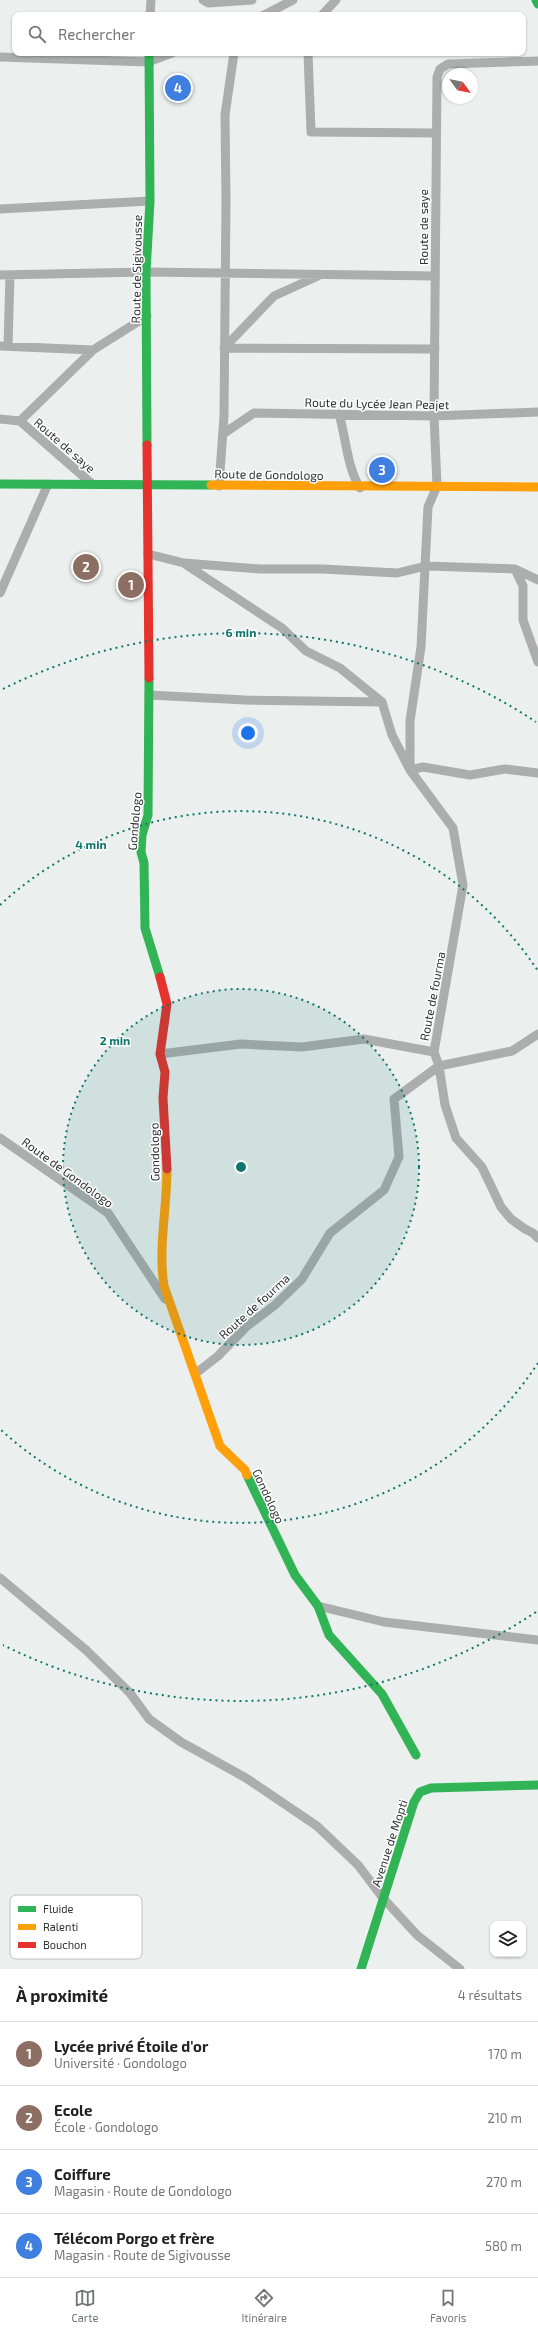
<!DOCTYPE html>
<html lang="fr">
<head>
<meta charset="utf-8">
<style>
	:root { --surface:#fff; --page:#f2f2f2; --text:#222; --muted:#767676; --line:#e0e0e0; --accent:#717474 }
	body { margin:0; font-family:"Exo 2",sans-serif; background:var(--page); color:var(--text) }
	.controls { position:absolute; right:12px; bottom:12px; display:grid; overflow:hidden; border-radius:8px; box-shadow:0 1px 3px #0004 }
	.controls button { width:36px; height:36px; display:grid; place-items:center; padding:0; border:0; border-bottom:1px solid var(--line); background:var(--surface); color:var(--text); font:20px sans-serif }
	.compass { position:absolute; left:442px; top:68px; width:36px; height:36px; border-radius:50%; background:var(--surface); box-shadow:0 1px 3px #0004; rotate:123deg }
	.you { position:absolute; left:248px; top:733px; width:14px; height:14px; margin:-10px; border:3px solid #fff; border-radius:50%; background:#1a73e8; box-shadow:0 0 0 6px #1a73e833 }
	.badge { display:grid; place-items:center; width:26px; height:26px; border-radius:50%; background:var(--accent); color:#fff; font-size:13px; font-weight:700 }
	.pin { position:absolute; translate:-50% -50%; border:2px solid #fff; box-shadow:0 1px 4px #0006 }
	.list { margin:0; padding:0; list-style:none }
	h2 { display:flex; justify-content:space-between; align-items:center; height:52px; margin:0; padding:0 16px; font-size:17px }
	h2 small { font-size:13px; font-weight:400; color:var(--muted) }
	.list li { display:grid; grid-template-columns:26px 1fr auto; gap:12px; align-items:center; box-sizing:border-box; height:64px; padding:0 16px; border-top:1px solid var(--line) }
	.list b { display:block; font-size:15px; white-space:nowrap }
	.list p { margin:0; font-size:13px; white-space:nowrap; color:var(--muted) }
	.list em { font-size:13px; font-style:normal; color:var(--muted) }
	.icon { flex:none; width:22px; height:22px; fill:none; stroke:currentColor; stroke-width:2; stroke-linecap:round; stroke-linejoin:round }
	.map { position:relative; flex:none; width:538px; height:1969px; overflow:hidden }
	.search { position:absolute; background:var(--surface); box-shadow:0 1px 3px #0004; left:12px; right:12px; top:12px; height:44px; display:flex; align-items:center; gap:10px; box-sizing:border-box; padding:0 14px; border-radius:8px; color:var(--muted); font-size:15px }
	.sheet { height:308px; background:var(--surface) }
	nav { display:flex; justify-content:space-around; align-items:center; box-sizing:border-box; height:56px; border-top:1px solid var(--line); background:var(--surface); font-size:11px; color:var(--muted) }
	nav a { display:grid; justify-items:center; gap:2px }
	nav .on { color:var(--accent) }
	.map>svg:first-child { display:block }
</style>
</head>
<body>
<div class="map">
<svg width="538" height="1969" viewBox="0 0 538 1969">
	<rect width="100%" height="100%" fill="#ebefee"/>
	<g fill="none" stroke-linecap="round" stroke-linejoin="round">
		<path stroke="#acaead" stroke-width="9" d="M203 0 208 3 252 0
			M150 15 151 0
			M264 15 293 0
			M322 15 336 0
			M308 53 311 132 436 133
			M0 57 148 62 172 53
			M0 209 150 201
			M0 275 146 272 435 276
			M0 346 93 350 147 316
			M8 346 10 275
			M224 348 435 349
			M224 348 274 296 318 276
			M339 414C346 438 347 467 360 488
			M0 419 20 421 92 484
			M20 421 93 350
			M223 434 254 413 434 416 538 412
			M219 486 224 416 226 200 225 115 234 53
			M148 554 184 563 260 569H323L397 573 426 566 515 569 523 586V620L538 662
			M185 564 282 628 306 651 340 668 382 702
			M515 569 538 580
			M0 593 48 484
			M149 695 245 700 382 702 392 735 410 770 453 828 463 885 434 1052 439 1066 394 1099 399 1157 384 1190 330 1233 302 1279 275 1305 246 1327 218 1356 195 1374
			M410 768V721L421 647 428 507 437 486 434 416 437 77 440 69 448 64 538 61
			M410 770 423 767 470 775 505 769 538 773
			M538 1034 512 1051 439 1066 445 1105 456 1138 482 1167 501 1207 511 1219 525 1229 533 1233 538 1238
			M160 1054 241 1044 302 1047 364 1039 434 1052
			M0 1138 108 1213 165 1299
			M0 1578 86 1650 130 1693 149 1719 181 1742 246 1778 317 1826 358 1865 383 1898 417 1935 460 1969
			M318 1606 384 1622 538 1640"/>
		<path stroke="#30b455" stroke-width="9" d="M536 0 538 4
			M147 445 146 272 150 201 149 53
			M0 484 211 485
			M149 678 148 815 142 835 141 852 144 863 145 928 160 977
			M247 1475 295 1575 318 1606 329 1635 382 1694 416 1755
			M361 1969 414 1802 420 1792 431 1788 538 1785"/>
		<path stroke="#ff9f0a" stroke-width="9" d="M211 485 538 487
			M167 1169C167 1208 158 1248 164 1286L220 1446 245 1470 247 1475"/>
		<path stroke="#e5322d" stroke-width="9" d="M147 445 149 678
			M160 977 167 1004 160 1054 165 1072 163 1098 167 1169"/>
	</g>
	<circle cx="241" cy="1167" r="178" fill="#0f766e" fill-opacity=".12"/>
	<g fill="none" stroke="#0f766e" stroke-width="2" stroke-dasharray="2 4">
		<circle cx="241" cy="1167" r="178"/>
		<path d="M538 1363A356 356 0 0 1 0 1429M0 905A356 356 0 0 1 538 971"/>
		<path d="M536 1612A534 534 0 0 1 3 1645M3 689A534 534 0 0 1 536 722"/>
	</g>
	<g text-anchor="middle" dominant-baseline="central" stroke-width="3" stroke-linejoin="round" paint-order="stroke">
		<g font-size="12" fill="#303232" stroke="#fff">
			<text transform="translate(423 227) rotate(-90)">Route de saye</text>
			<text transform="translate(136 269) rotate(-89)">Route de Sigivousse</text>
			<text transform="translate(377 403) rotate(1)">Route du Lycée Jean Peajet</text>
			<text transform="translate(65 445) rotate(41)">Route de saye</text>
			<text transform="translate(269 474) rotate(1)">Route de Gondologo</text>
			<text transform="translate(134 821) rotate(-85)">Gondologo</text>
			<text transform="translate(432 996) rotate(-79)">Route de fourma</text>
			<text transform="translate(154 1152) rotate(-91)">Gondologo</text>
			<text transform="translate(68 1172) rotate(36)">Route de Gondologo</text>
			<text transform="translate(254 1306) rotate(-42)">Route de fourma</text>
			<text transform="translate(269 1496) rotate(65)">Gondologo</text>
			<text transform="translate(389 1843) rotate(-72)">Avenue de Mopti</text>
		</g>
	</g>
	<rect x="10" y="1895" width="132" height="64" rx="6" fill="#fff" stroke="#c1c2c2" stroke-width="1"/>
	<rect x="18" y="1906" width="18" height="6" fill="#30b455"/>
	<rect x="18" y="1924" width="18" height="6" fill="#ff9f0a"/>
	<rect x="18" y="1942" width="18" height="6" fill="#e5322d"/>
	<g font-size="11" fill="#303232">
		<text x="43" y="1913">Fluide</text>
		<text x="43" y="1931">Ralenti</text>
		<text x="43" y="1949">Bouchon</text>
	</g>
	<circle cx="241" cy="1167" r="6" fill="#0f766e" stroke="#fff" stroke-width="2"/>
	<g font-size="12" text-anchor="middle" font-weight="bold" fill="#0f766e" stroke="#fff" stroke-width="3" stroke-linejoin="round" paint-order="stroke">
		<text x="241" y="637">6 min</text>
		<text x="91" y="849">4 min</text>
		<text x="115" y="1045">2 min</text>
	</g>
</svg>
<div class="controls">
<button><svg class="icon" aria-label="layers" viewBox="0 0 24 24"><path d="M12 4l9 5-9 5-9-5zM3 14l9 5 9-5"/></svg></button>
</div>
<svg class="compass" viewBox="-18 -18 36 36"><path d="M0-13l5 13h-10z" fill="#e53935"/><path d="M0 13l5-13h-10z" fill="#767676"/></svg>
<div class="you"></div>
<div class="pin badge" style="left:131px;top:585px;background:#8d6e63">1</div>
<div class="pin badge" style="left:86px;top:567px;background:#8d6e63">2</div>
<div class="pin badge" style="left:382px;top:470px;background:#3f7fe0">3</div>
<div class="pin badge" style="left:178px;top:88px;background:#3f7fe0">4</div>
<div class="search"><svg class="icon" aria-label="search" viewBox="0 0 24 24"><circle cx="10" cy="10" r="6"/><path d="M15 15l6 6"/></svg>Rechercher</div>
</div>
<section class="sheet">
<h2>À proximité<small>4 résultats</small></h2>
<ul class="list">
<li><span class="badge" style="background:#8d6e63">1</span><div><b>Lycée privé Étoile d'or</b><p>Université · Gondologo</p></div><em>170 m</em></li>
<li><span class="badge" style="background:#8d6e63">2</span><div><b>Ecole</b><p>École · Gondologo</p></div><em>210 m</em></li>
<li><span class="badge" style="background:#3f7fe0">3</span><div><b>Coiffure</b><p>Magasin · Route de Gondologo</p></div><em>270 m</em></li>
<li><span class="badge" style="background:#3f7fe0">4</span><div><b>Télécom Porgo et frère</b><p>Magasin · Route de Sigivousse</p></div><em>580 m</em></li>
</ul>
</section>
<nav>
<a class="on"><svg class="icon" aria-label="map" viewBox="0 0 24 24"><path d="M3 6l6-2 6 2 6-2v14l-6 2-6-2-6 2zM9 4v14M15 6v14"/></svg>Carte</a>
<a><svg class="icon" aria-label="directions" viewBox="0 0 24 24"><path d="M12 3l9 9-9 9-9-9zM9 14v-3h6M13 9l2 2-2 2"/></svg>Itinéraire</a>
<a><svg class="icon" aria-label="saved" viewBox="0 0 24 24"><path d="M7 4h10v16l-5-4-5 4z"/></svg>Favoris</a>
</nav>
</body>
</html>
